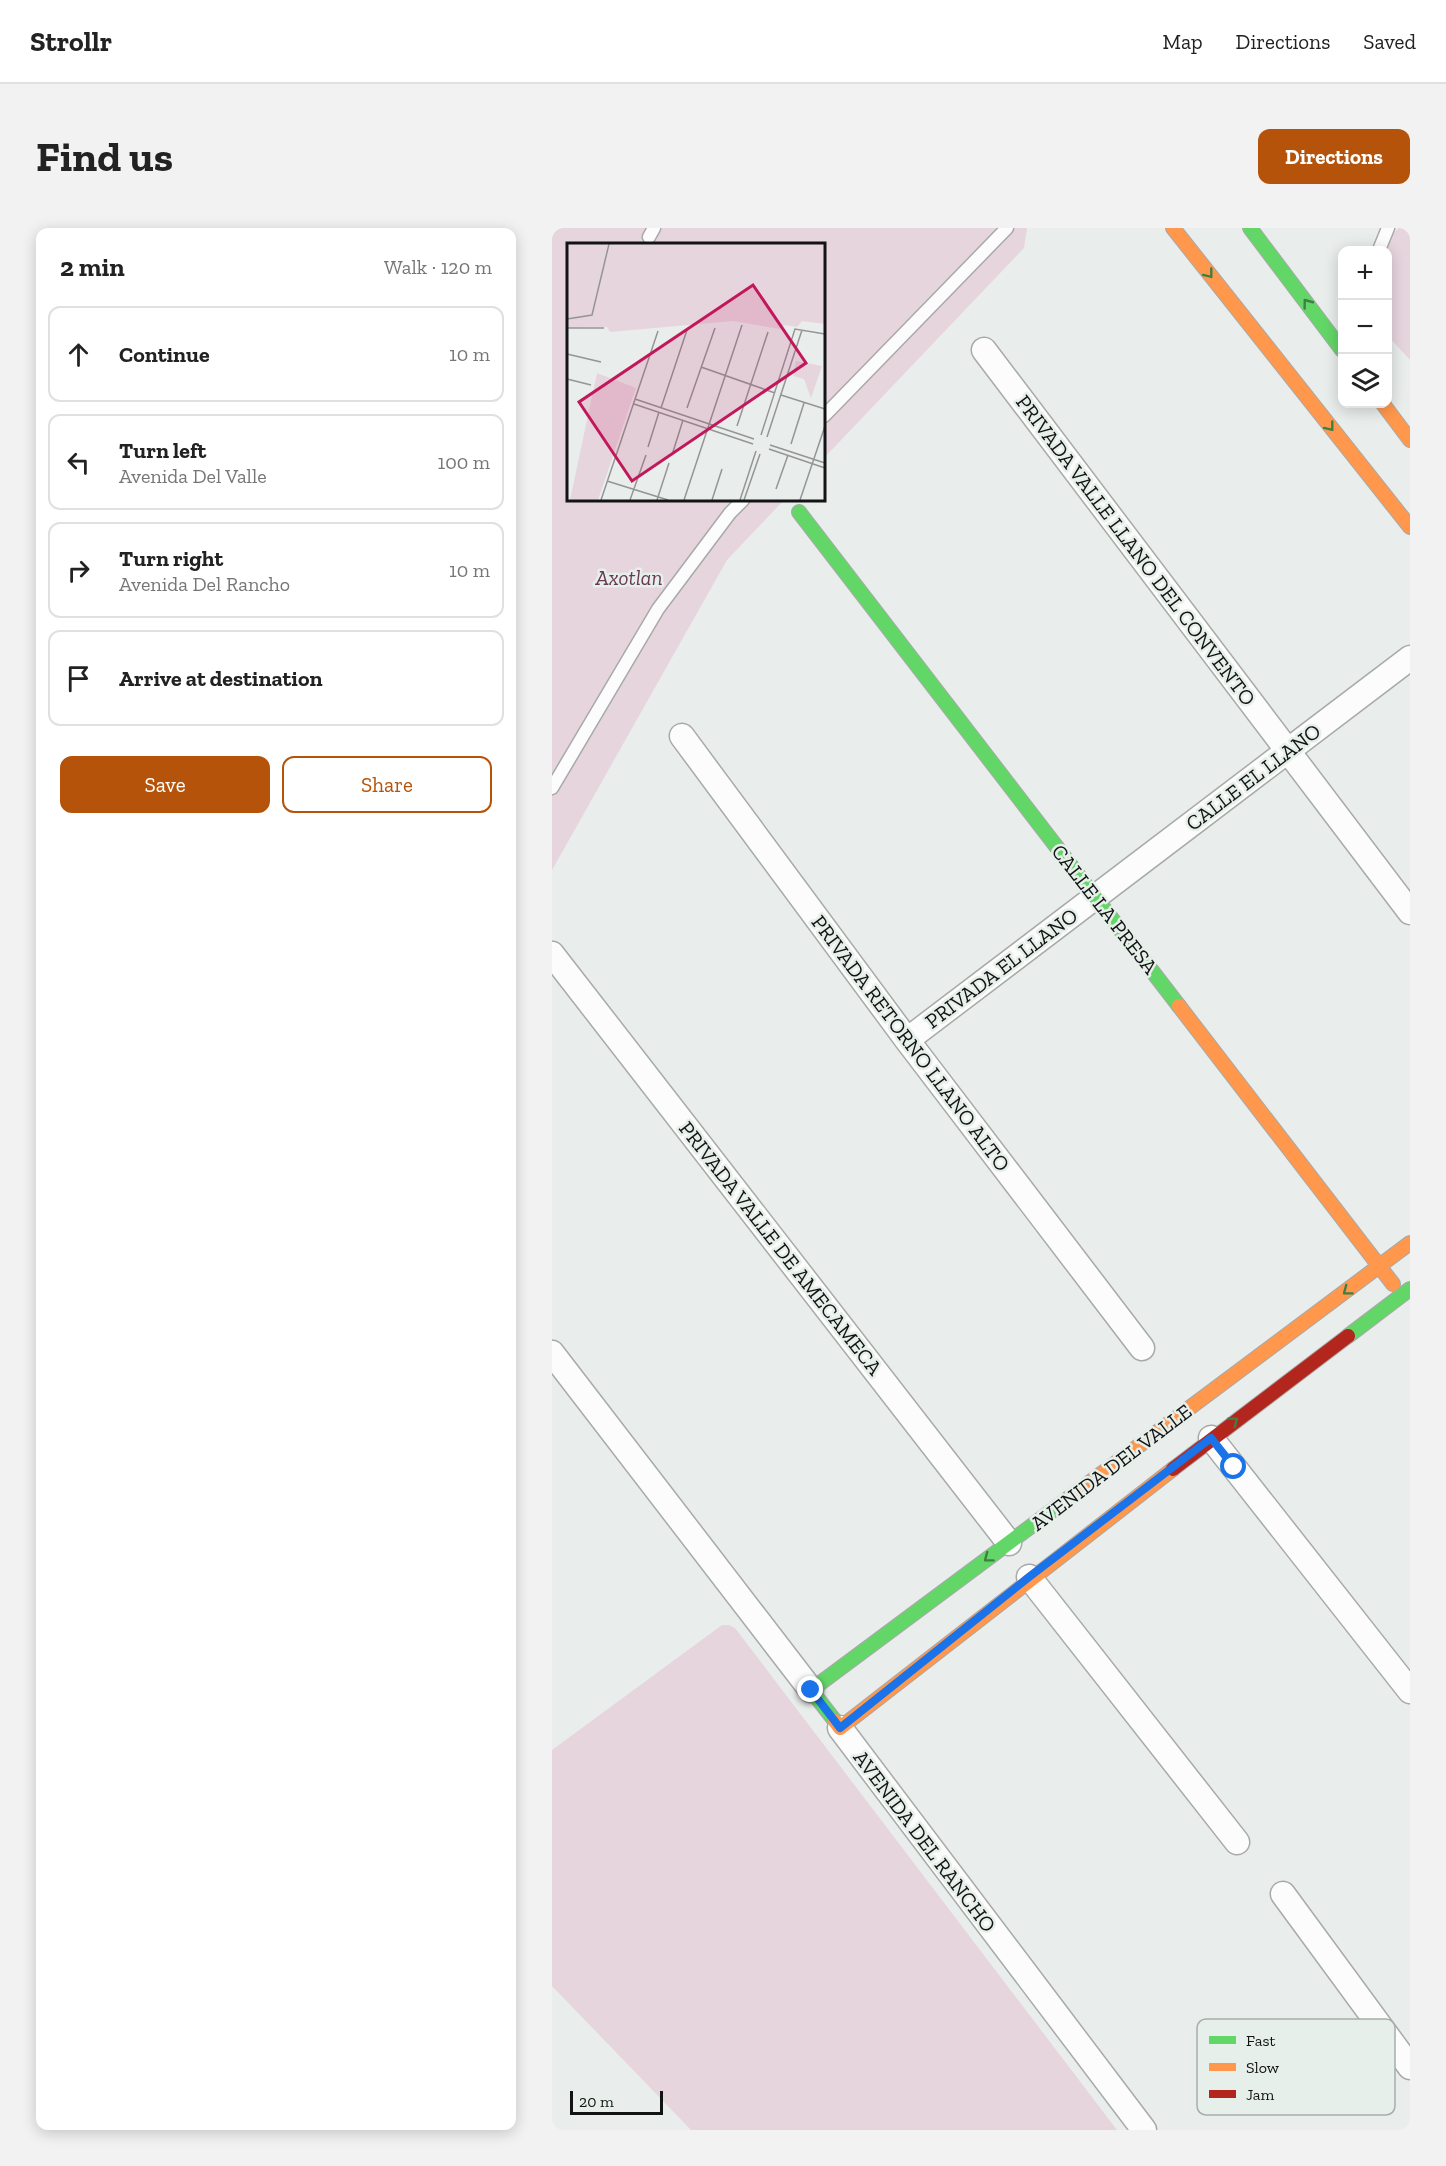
<!DOCTYPE html>
<html lang="en">
<head>
<meta charset="utf-8">
<style>
	:root { --surface:#fff; --page:#f2f2f2; --text:#222; --muted:#767676; --line:#e0e0e0; --accent:#b45309 }
	body { margin:0; font-family:"Zilla Slab",serif; background:var(--page); color:var(--text) }
	.controls { position:absolute; right:18px; top:18px; display:grid; overflow:hidden; border-radius:12px; box-shadow:0 3px 15px #0003 }
	.controls button { width:54px; height:54px; display:grid; place-items:center; padding:0; border:0; border-bottom:2px solid var(--line); background:var(--surface); color:var(--text); font:30px sans-serif }
	.scale { position:absolute; left:18px; bottom:15px; width:93px; box-sizing:border-box; padding-left:6px; border:3px solid #121413; border-top:0; font-size:16px; line-height:21px; white-space:nowrap; color:#121413; -webkit-text-stroke:4px #e7efea; paint-order:stroke }
	.stop { position:absolute; width:18px; height:18px; margin:-14px; border:4px solid #1a73e8; border-radius:50%; background:#fff }
	.stop.end { background:#1a73e8; border-color:#fff; box-shadow:0 2px 6px #0008 }
	.list { margin:0; padding:0; list-style:none }
	h2 { display:flex; justify-content:space-between; align-items:center; height:78px; margin:0; padding:0 24px; font-size:26px }
	h2 small { font-size:20px; font-weight:400; color:var(--muted) }
	.list li { display:grid; grid-template-columns:39px 1fr auto; gap:18px; align-items:center; box-sizing:border-box; height:96px; margin:0 12px 12px; padding:0 12px; border:2px solid var(--line); border-radius:12px }
	.list b { display:block; font-size:22px; white-space:nowrap }
	.list p { margin:0; font-size:20px; white-space:nowrap; color:var(--muted) }
	.list em { font-size:20px; font-style:normal; color:var(--muted) }
	.actions { display:flex; gap:12px; padding:18px 24px }
	.actions a { flex:1; padding:14px 0; border:2px solid var(--accent); border-radius:12px; text-align:center; font-size:21px; color:var(--accent) }
	.actions .main { background:var(--accent); color:#fff }
	.icon { flex:none; width:33px; height:33px; fill:none; stroke:currentColor; stroke-width:2; stroke-linecap:round; stroke-linejoin:round }
	.map { position:relative; flex:none; width:858px; height:1902px; overflow:hidden; border-radius:12px }
	header { display:flex; align-items:center; gap:36px; box-sizing:border-box; height:84px; padding:0 30px; background:var(--surface); border-bottom:2px solid var(--line) }
	header strong { font-size:28px }
	nav { display:flex; gap:33px; margin-inline-start:auto; font-size:21px }
	.intro { display:flex; align-items:center; justify-content:space-between; box-sizing:border-box; height:144px; padding:0 36px }
	h1 { margin:0; font-size:42px }
	.button { padding:15px 27px; border-radius:12px; background:var(--accent); color:#fff; font-size:21px; font-weight:700 }
	main { display:flex; gap:36px; padding:0 36px }
	aside { flex:1; background:var(--surface); border-radius:12px; box-shadow:0 3px 15px #0003 }
	.map>svg:first-child { display:block }
</style>
</head>
<body>
<header>
<strong>Strollr</strong>
<nav><a>Map</a><a>Directions</a><a>Saved</a></nav>
</header>
<div class="intro"><h1>Find us</h1><a class="button">Directions</a></div>
<main>
<aside>
<h2>2 min<small>Walk · 120 m</small></h2>
<ul class="list">
<li><svg class="icon" aria-label="ahead" viewBox="0 0 24 24"><path d="M12 20V5M6 11l6-6 6 6"/></svg><div><b>Continue</b></div><em>10 m</em></li>
<li><svg class="icon" aria-label="left" viewBox="0 0 24 24"><path d="M17 20v-9H6M10 6l-5 5 5 5"/></svg><div><b>Turn left</b><p>Avenida Del Valle</p></div><em>100 m</em></li>
<li><svg class="icon" aria-label="right" viewBox="0 0 24 24"><path d="M7 20v-9h11M14 6l5 5-5 5"/></svg><div><b>Turn right</b><p>Avenida Del Rancho</p></div><em>10 m</em></li>
<li><svg class="icon" aria-label="arrive" viewBox="0 0 24 24"><path d="M6 21V4h12l-3 4 3 4H6"/></svg><div><b>Arrive at destination</b></div></li>
</ul>
<div class="actions"><a class="main">Save</a><a>Share</a></div>
</aside>
<div class="map">
<svg width="858" height="1902" viewBox="0 0 858 1902">
	<rect width="100%" height="100%" fill="#e9edeb"/>
	<path fill="#e7d5de" d="M0 0H475L472 20 272 230V16H16V272H232L175 332 0 642Z
		M847 0H858V132L836 108V22H824Z
		M170 1397H177L183 1400 565 1902H139L0 1758V1522Z"/>
	<g fill="none" stroke-linecap="round" stroke-linejoin="round">
		<defs>
			<path id="lane" d="M97 9 102 0
				M827 22 836 0
				M272 188 455 0
				M0 560 106 381 178 285 191 272"/>
			<path id="street" d="M432 122 858 684
				M130 508 355 812 590 1120
				M0 726 457 1315
				M355 812 858 430
				M0 1125 259 1462
				M659 1210 858 1463
				M477 1349 685 1614
				M288 1500 592 1902
				M731 1666 858 1839"/>
			<path id="fast" d="M698 0 790 122
				M247 284 627 778
				M796 1108 858 1061
				M283 1493 259 1462 517 1270"/>
			<path id="slow" d="M621 0 858 299
				M831 176 858 212
				M627 778 841 1056
				M517 1270 858 1015
				M283 1493 288 1500 621 1241"/>
			<path id="jam" d="M621 1241 796 1108"/>
		</defs>
		<use href="#lane" stroke="#a7aaa8" stroke-width="15"/>
		<use href="#street" stroke="#a7aaa8" stroke-width="27"/>
		<use href="#fast" stroke="#a7aaa8" stroke-width="16"/>
		<use href="#slow" stroke="#a7aaa8" stroke-width="16"/>
		<use href="#jam" stroke="#a7aaa8" stroke-width="16"/>
		<use href="#lane" stroke="#fcfcfc" stroke-width="12"/>
		<use href="#street" stroke="#fcfcfc" stroke-width="24"/>
		<use href="#fast" stroke="#63d668" stroke-width="14"/>
		<use href="#slow" stroke="#ff974d" stroke-width="14"/>
		<use href="#jam" stroke="#b3261e" stroke-width="14"/>
	</g>
	<defs><path id="oneway-chevron" d="M-2-3.5L2.5 0L-2 3.5" fill="none" stroke-width="1.6" stroke-linecap="round" stroke-linejoin="round" transform="scale(1.5)"/></defs>
	<g stroke="#3f7f42">
		<use href="#oneway-chevron" transform="translate(657 46) rotate(52)"/>
		<use href="#oneway-chevron" transform="translate(755 75) rotate(-127)"/>
		<use href="#oneway-chevron" transform="translate(778 199) rotate(52)"/>
		<use href="#oneway-chevron" transform="translate(795 1063) rotate(143)"/>
		<use href="#oneway-chevron" transform="translate(682 1193) rotate(-37)"/>
		<use href="#oneway-chevron" transform="translate(436 1330) rotate(143)"/>
	</g>
	<g fill="none" stroke-linecap="round" stroke-linejoin="round">
		<path stroke="#1a73e8" stroke-width="8" d="M259 1462 288 1500 477 1349 659 1210 682 1239"/>
	</g>
	<g text-anchor="middle" dominant-baseline="central" stroke-width="5" stroke-linejoin="round" paint-order="stroke">
		<g font-size="21" fill="#121413" stroke="#e7efea">
			<text transform="translate(584 322) rotate(53)">PRIVADA VALLE LLANO DEL CONVENTO</text>
			<text transform="translate(701 549) rotate(-37)">CALLE EL LLANO</text>
			<text transform="translate(553 681) rotate(52)">CALLE LA PRESA</text>
			<text transform="translate(449 740) rotate(-37)">PRIVADA EL LLANO</text>
			<text transform="translate(359 815) rotate(53)">PRIVADA RETORNO LLANO ALTO</text>
			<text transform="translate(229 1020) rotate(52)">PRIVADA VALLE DE AMECAMECA</text>
			<text transform="translate(559 1239) rotate(-37)">AVENIDA DEL VALLE</text>
			<text transform="translate(373 1613) rotate(53)">AVENIDA DEL RANCHO</text>
		</g>
		<g font-size="21" font-style="italic" fill="#693954" stroke="#e7efea">
			<text x="77" y="349">Axotlan</text>
		</g>
	</g>
	<g transform="translate(15 15)">
		<rect width="258" height="258" fill="#e9edeb"/>
		<path d="M0 1H258V81L235 78 230 84 218 82 213 86 166 78 43 89 40 84 0 85ZM229 118 255 123 244 155 237 136 226 133ZM30 130 69 145 31 257H3Z" fill="#e7d5de"/>
		<path fill="none" stroke="#939695" stroke-width="1.5" d="M0 76 25 72 42 1M0 85H37M0 111 34 119M134 124 208 150M0 136 24 142M214 152 258 166M68 156 187 196M67 161 186 201M94 165 120 87M120 165 148 85M170 183 201 89M194 192 228 86 258 91M200 194 235 87M224 201 237 160M203 202 258 220M81 204 92 169M202 206 258 225M105 212 116 177M40 238 101 257M209 246 221 212M34 257 91 88M63 257 79 212M90 257 102 220M117 257 175 82M145 257 155 226M173 257 189 208M177 257 193 211M233 257 258 183"/>
		<path fill="#c2185b" fill-opacity="0.15" stroke="#c2185b" stroke-width="3" d="M186 42 239 120 65 238 12 159Z"/>
		<rect width="258" height="258" fill="none" stroke="#121413" stroke-width="3"/>
	</g>
	<rect x="645" y="1791" width="198" height="96" rx="9" fill="#e7efea" stroke="#a7adaa" stroke-width="1.5"/>
	<rect x="657" y="1808" width="27" height="8" fill="#63d668"/>
	<rect x="657" y="1835" width="27" height="8" fill="#ff974d"/>
	<rect x="657" y="1862" width="27" height="8" fill="#b3261e"/>
	<g font-size="16" fill="#121413">
		<text x="694" y="1818">Fast</text>
		<text x="694" y="1845">Slow</text>
		<text x="694" y="1872">Jam</text>
	</g>
</svg>
<div class="controls">
<button>+</button>
<button>−</button>
<button><svg class="icon" aria-label="layers" viewBox="0 0 24 24"><path d="M12 4l9 5-9 5-9-5zM3 14l9 5 9-5"/></svg></button>
</div>
<div class="scale">20 m</div>
<div class="stop" style="left:682px;top:1239px"></div>
<div class="stop end" style="left:259px;top:1462px"></div>
</div>
</main>
</body>
</html>
